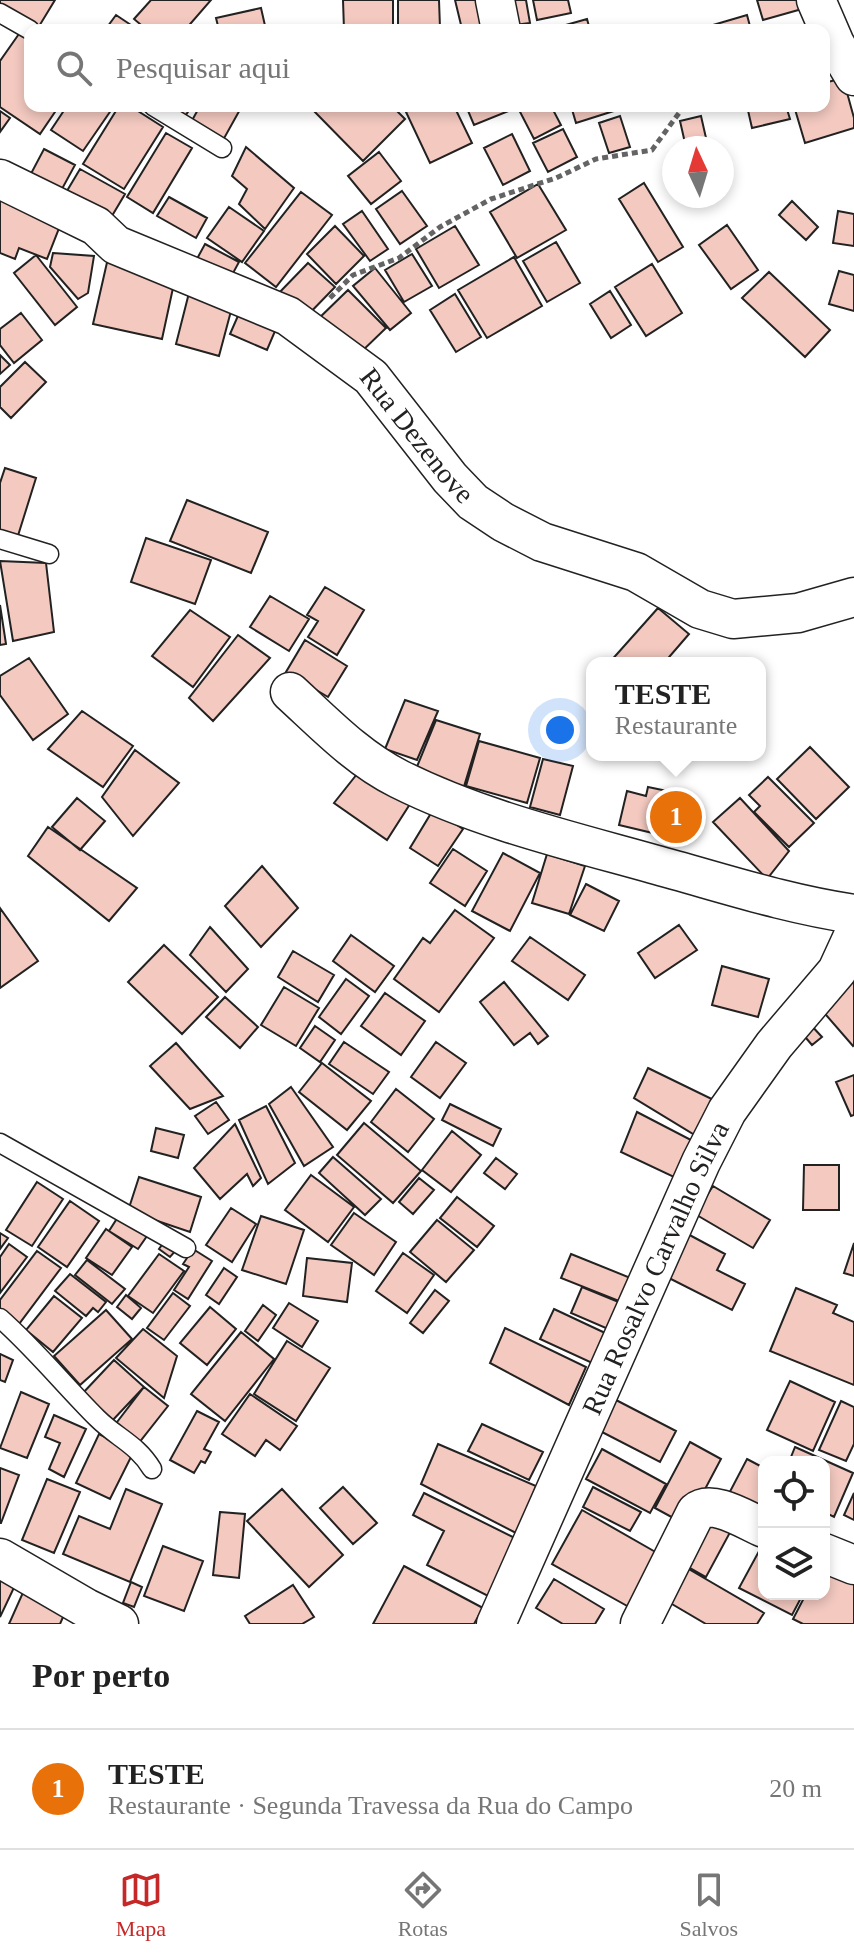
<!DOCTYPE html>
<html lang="pt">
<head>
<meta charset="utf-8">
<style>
	:root { --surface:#fff; --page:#f2f2f2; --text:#222; --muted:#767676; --line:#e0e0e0; --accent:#c62828 }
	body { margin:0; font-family:"Times New Roman",serif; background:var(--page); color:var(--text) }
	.controls { position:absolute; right:24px; bottom:24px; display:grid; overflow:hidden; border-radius:16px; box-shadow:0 4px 12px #0003 }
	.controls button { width:72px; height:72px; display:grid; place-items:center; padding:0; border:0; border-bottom:2px solid var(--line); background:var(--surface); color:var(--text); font:40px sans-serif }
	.compass { position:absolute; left:662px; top:136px; width:72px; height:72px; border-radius:50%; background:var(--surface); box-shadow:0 4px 12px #0003; rotate:356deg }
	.you { position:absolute; left:560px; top:730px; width:28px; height:28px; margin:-20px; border:6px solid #fff; border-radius:50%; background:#1a73e8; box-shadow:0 0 0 12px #1a73e833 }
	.badge { display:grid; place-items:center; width:52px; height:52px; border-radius:50%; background:var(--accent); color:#fff; font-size:26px; font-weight:700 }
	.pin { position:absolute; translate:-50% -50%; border:4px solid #fff; box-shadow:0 2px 8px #0006 }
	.popup { position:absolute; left:586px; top:657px; width:180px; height:104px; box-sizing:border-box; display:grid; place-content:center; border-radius:16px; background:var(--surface); filter:drop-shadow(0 2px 6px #0005); font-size:26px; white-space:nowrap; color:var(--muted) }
	.popup b { font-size:30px; color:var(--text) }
	.popup::after { content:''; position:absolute; left:50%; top:100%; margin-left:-16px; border:16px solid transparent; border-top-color:var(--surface) }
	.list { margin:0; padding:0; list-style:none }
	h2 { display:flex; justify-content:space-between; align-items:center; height:104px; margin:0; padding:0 32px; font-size:34px }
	h2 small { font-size:26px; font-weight:400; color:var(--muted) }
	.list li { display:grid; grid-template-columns:52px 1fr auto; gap:24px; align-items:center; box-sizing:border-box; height:120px; padding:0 32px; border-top:2px solid var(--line) }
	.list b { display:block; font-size:30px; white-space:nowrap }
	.list p { margin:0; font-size:26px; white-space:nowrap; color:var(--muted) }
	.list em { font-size:26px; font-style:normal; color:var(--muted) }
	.icon { flex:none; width:44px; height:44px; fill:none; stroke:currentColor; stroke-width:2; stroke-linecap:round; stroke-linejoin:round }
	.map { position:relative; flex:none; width:854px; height:1624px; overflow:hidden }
	.search { position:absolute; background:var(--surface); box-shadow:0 4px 12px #0003; left:24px; right:24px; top:24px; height:88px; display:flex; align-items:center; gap:20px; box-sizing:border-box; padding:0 28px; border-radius:16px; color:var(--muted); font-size:30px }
	.sheet { height:224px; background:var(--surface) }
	nav { display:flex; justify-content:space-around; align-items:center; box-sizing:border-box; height:112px; border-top:2px solid var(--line); background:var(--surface); font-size:22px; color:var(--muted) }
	nav a { display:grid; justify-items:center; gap:4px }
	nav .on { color:var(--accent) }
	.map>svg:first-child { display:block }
</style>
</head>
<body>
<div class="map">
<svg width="854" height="1624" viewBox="0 0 854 1624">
	<rect width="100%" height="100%" fill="#fff"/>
	<path fill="#f3c9c0" stroke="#222" stroke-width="2" d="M0 0H55L38 28 0 5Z
		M151 0H211L185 30H147L134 19Z
		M343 0H393V30H344Z
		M398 0H439L440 28 398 29Z
		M455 0H491L496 21 462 29Z
		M501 0H526L530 23 505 26Z
		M533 0H568L571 13 537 20Z
		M757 0H807L809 7 763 20Z
		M261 8 266 30H219L216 18Z
		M116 15 134 27 139 30H105Z
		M747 15 751 30H696Z
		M587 19 590 30H548Z
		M21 31 30 37V106H59L40 134 0 107V61Z
		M843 78 854 118V128L805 143 794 106H824V83Z
		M67 106H114L83 151 51 130Z
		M119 106H130L163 127 124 189 83 164Z
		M157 106H192L181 122Z
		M200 106H242L222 142 190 124Z
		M309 106H392L405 119 363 161Z
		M419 106H454L472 143 430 163 406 112Z
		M466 106H509L511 110 474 125Z
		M517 106H551L561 125 534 139Z
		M571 106H619L620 109 576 123Z
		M747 106H786L790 119 752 128Z
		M0 111 10 118 0 132Z
		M620 116 630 147 609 153 599 123Z
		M701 116 706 138 685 143 680 121Z
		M563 129 577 157 548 172 533 143Z
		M166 133 192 148 153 213 127 197Z
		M512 134 530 171 503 185 484 148Z
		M246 147 294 188 265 229 239 204 247 189 232 176Z
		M44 149 75 165 56 200 26 183Z
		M379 152 401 181 371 204 348 176Z
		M80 169 125 194 106 226 61 201Z
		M644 183 683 247 658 262 619 199Z
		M538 184 566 230 517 258 490 212Z
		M402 191 427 226 400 244 376 209Z
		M301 192 332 215 276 287 245 263Z
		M0 197 63 218 47 259 19 248 15 259 0 253Z
		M169 197 207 218 196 238 157 216Z
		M792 201 818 227 806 240 779 215Z
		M229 207 264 231 242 262 207 238Z
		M362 211 388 249 370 261 343 224Z
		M838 211 854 214V246L833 243Z
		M727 225 758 270 731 289 699 245Z
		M335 226 364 256 336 284 307 254Z
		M455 226 479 265 439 288 416 249Z
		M556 242 580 283 547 302 523 261Z
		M205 244 239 262 225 288 191 270Z
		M53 253 94 256 88 293 78 299 50 267Z
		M412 254 432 286 404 302 385 270Z
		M36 255 77 307 55 325 14 273Z
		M514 257 542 306 487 338 458 290Z
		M108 258 176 274 162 339 93 324Z
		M308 263 335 287 302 321 276 296Z
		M652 264 682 313 646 336 615 287Z
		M375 268 411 313 390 330 353 286Z
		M839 271 854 275V311L829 304Z
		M769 272 830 330 805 357 742 298Z
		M191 285 235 296 219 356 176 344Z
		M348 290 386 328 357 356 313 324Z
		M610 291 631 325 611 338 590 304Z
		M455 294 481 337 456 352 430 310Z
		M244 302 281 317 267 350 230 334Z
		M21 313 42 340 14 363 0 345V329Z
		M0 355 10 365 0 374Z
		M25 362 46 382 11 418 0 407V387Z
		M5 468 36 478 16 542 0 537V483Z
		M187 500 268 532 251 573 170 541Z
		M146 538 211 560 195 604 131 582Z
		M0 561 46 563 54 632 13 641Z
		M325 587 364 610 337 655 308 637 318 621 307 615Z
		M270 596 309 619 289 651 250 627Z
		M0 605 6 644 0 645Z
		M658 608 689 634 664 663H609Z
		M190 610 230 637 193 687 152 656Z
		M238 635 270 658 213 721 189 698Z
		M305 640 347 666 328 697 286 672Z
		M29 658 68 714 33 740 0 695V676Z
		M405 700 438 711 417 760 385 749Z
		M82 711 133 746 103 787 48 749Z
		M436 720 480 734 462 793 414 774Z
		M479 741 540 758 527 803 466 786Z
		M810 747 849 787 816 819 777 779Z
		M135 750 179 783 133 836 102 797Z
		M543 759 573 766 560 815 530 807Z
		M361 769 410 804 387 840 334 803Z
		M768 777 814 823 789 847 754 812 760 806 749 795Z
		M648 787 672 792 661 835 619 825 627 791 646 796Z
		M77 798 105 821 80 850 52 827Z
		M740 798 789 851 767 879 713 822Z
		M433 810 463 829 438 866 410 848Z
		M48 827 137 888 109 921 28 856Z
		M453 849 487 871 465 906 430 883Z
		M503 853 540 873 510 931 472 911Z
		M547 854 585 866 569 914 532 903Z
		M262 866 298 908 261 947 225 906Z
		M586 884 619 901 604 931 570 915Z
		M0 908 38 961 0 988Z
		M455 910 494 938 439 1012 394 979 423 938 430 943Z
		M679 925 697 950 655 978 638 953Z
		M210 927 248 969 226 992 190 955Z
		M351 935 394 966 375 992 333 961Z
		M530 937 585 975 568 1000 512 961Z
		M164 945 218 997 182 1034 128 982Z
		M293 951 334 975 318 1002 278 977Z
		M722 966 769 979 758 1017 712 1005Z
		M346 979 369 996 341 1034 319 1017Z
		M854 979V1045L853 1046 820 1008Z
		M504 982 548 1036 538 1044 530 1033 514 1045 480 1002Z
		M284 987 319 1008 296 1046 261 1025Z
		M385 993 425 1021 401 1055 361 1026Z
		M225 997 258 1027 240 1048 206 1017Z
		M809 1023 822 1037 812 1045 800 1031Z
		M315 1026 335 1040 320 1062 300 1048Z
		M344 1042 389 1072 373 1094 329 1064Z
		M436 1042 466 1063 440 1098 411 1077Z
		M176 1043 223 1096 190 1109 150 1066Z
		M322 1063 371 1101 347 1130 299 1092Z
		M648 1068 720 1103 703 1140 634 1098Z
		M854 1075V1115L851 1116 836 1082Z
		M291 1087 333 1147 304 1166 269 1104Z
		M396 1089 434 1119 408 1152 371 1122Z
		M216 1102 229 1120 208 1134 195 1116Z
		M450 1104 501 1129 493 1146 442 1120Z
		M266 1106 295 1163 268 1184 239 1120Z
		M637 1112 691 1140 676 1178 621 1152Z
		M364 1123 421 1171 393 1203 337 1155Z
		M235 1124 261 1178 253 1186 247 1174 220 1199 194 1168Z
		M156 1128 184 1135 178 1158 151 1151Z
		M452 1131 481 1155 451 1192 422 1170Z
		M333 1157 381 1199 365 1215 319 1173Z
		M496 1158 517 1174 505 1189 484 1173Z
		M804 1165H839V1210H803Z
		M311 1175 354 1207 328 1242 285 1210Z
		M139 1177 201 1197 190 1232 128 1211Z
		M419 1178 434 1190 413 1214 399 1202Z
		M37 1182 63 1199 32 1246 6 1230Z
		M713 1186 770 1220 753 1248 695 1214Z
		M457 1197 494 1226 477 1247 440 1218Z
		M70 1201 99 1221 67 1267 38 1247Z
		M231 1208 256 1224 232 1262 206 1245Z
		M354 1213 396 1242 374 1275 331 1245Z
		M261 1216 304 1230 286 1284 242 1270Z
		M118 1217 147 1236 138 1249 109 1231Z
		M437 1220 474 1250 446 1282 410 1252Z
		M106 1229 132 1247 112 1275 86 1258Z
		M684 1232 725 1254 717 1270 745 1284 732 1310 661 1274Z
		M0 1233 8 1238 0 1249Z
		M166 1239 178 1248 170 1257 159 1249Z
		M854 1243V1276L844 1273Z
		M9 1244 27 1257 0 1293V1257Z
		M193 1249 212 1261 188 1299 174 1290 189 1267 183 1264Z
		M37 1251 61 1268 19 1324 0 1310V1300Z
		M403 1253 434 1275 407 1313 376 1291Z
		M159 1254 184 1271 153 1313 128 1296Z
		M571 1254 638 1281 629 1305 561 1278Z
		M307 1258 352 1263 347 1302 303 1296Z
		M87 1260 125 1289 112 1304 75 1275Z
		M224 1268 237 1277 219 1304 206 1295Z
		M70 1274 106 1302 98 1312 93 1308 86 1316 55 1291Z
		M582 1287 626 1305 615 1332 571 1313Z
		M796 1288 837 1305 833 1313 854 1322V1385L770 1351Z
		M435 1290 449 1301 423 1333 410 1323Z
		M173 1293 190 1306 164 1340 147 1328Z
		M126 1295 141 1308 132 1319 117 1307Z
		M54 1296 82 1318 53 1352 26 1330Z
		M289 1303 318 1321 302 1347 273 1328Z
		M263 1305 276 1315 258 1341 245 1331Z
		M210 1307 236 1329 207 1365 180 1343Z
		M554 1309 618 1339 603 1368 540 1339Z
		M106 1310 132 1339 80 1385 54 1356Z
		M505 1328 586 1367 569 1405 490 1363Z
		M143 1329 177 1356 164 1398 116 1358Z
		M241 1332 274 1359 225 1421 191 1394Z
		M287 1341 330 1368 296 1421 254 1394Z
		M0 1354 13 1360 5 1382 0 1380Z
		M114 1360 144 1387 111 1422 82 1394Z
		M790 1381 835 1402 813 1451 767 1430Z
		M144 1387 168 1406 138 1444 114 1426Z
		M21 1392 49 1404 27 1458 0 1448Z
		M250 1394 297 1426 280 1450 266 1440 255 1456 222 1434Z
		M616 1400 676 1431 660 1462 600 1431Z
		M841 1401 854 1407V1444L846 1461 819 1450Z
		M197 1411 219 1422 204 1449 211 1452 205 1463 201 1461 194 1473 170 1460Z
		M54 1415 86 1429 64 1477 49 1469 60 1443 45 1437Z
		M482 1424 543 1452 529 1480 468 1451Z
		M99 1434 134 1451 110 1499 76 1483Z
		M690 1442 721 1459 686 1525 655 1508Z
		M438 1444 536 1486 518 1534 421 1484Z
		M795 1447 853 1473 834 1517 824 1512V1462H789Z
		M602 1449 666 1484 650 1513 586 1479Z
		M747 1459 764 1468V1505L756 1520 724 1503Z
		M0 1468 19 1475 1 1523H0Z
		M47 1479 80 1492 54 1553 22 1540Z
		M343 1487 377 1523 353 1544 320 1508Z
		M593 1487 641 1512 630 1531 583 1507Z
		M126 1489 162 1504 130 1582 63 1554 79 1516 110 1529Z
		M282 1489 343 1555 309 1587 247 1521Z
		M424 1493 519 1540 490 1597 427 1565 444 1531 413 1515Z
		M854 1493V1520L844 1515Z
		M704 1509 734 1525 706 1577 676 1560Z
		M582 1510 659 1554 629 1607 552 1564Z
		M220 1512 245 1514 239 1578 213 1575Z
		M764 1542V1594H803L792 1615 739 1588Z
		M163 1546 203 1561 184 1611 144 1596Z
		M824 1559 854 1575V1624H803L793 1619 806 1594H824Z
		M680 1564 764 1613 757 1624H706L660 1597Z
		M404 1566 483 1608 474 1624H373Z
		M0 1568 19 1577 0 1617Z
		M554 1579 604 1609 595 1624H563L536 1608Z
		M131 1582 142 1587 134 1607 123 1603Z
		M293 1585 314 1617 302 1624H250L245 1616Z
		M25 1588 67 1608 60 1624H9Z"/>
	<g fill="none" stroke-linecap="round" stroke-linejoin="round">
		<defs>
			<path id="lane" d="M0 13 30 30
				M153 106 222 148
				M0 539 49 554
				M0 1143 186 1248
				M0 1318C35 1349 64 1385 97 1418 117 1438 137 1444 152 1469"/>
			<g id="street">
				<path d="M495 0 501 30"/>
				<path d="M816 0 835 44 854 76"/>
				<path id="s1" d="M0 179 96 226 116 245 288 316 371 377 450 478 473 502 503 522 542 542 636 572 700 609 733 619 798 613 854 597"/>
				<path d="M290 692C325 724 357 758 399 779 479 819 567 840 653 864 720 882 785 904 854 914"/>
				<path d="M824 1553 854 1565"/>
				<path d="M0 1558 86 1608 119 1624"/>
				<path id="s2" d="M496 1624 701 1162 727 1111 774 1045 837 971 854 934"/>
				<path d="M640 1624 696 1512C712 1498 747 1521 764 1528"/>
			</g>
		</defs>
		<use href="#lane" stroke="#222" stroke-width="21"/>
		<use href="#street" stroke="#222" stroke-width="41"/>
		<path stroke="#646464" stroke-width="5" stroke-dasharray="6 4" stroke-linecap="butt" d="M330 298 353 275 399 258 440 227 491 199 556 178 596 159 652 150 679 113 680 106"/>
		<use href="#lane" stroke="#fff" stroke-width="18"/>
		<use href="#street" stroke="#fff" stroke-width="38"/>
	</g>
	<g text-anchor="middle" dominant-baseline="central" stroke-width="6" stroke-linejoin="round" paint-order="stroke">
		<g font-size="28" fill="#222" stroke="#fff">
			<text stroke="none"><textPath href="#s1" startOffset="498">Rua Dezenove</textPath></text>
			<text stroke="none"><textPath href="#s2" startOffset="390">Rua Rosalvo Carvalho Silva</textPath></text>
		</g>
	</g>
</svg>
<div class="controls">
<button><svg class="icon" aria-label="locate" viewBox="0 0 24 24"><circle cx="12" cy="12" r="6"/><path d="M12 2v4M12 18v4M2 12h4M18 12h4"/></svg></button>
<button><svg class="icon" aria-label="layers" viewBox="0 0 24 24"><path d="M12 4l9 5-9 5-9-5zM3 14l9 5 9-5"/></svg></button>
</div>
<svg class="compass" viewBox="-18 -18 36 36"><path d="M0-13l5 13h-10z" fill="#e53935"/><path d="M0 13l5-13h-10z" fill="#767676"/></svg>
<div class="you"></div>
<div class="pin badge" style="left:676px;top:817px;background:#e8710a">1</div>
<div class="popup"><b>TESTE</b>Restaurante</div>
<div class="search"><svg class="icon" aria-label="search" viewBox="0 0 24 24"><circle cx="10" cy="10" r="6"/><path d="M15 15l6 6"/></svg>Pesquisar aqui</div>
</div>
<section class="sheet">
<h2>Por perto<small></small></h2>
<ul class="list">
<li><span class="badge" style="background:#e8710a">1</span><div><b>TESTE</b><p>Restaurante · Segunda Travessa da Rua do Campo</p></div><em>20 m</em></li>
</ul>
</section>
<nav>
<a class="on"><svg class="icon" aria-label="map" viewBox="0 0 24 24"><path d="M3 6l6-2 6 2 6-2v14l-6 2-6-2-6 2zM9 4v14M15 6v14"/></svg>Mapa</a>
<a><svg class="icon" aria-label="directions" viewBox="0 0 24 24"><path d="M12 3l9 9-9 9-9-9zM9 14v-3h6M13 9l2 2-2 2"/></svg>Rotas</a>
<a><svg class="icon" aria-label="saved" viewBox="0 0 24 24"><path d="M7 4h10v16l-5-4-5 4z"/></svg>Salvos</a>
</nav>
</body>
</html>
